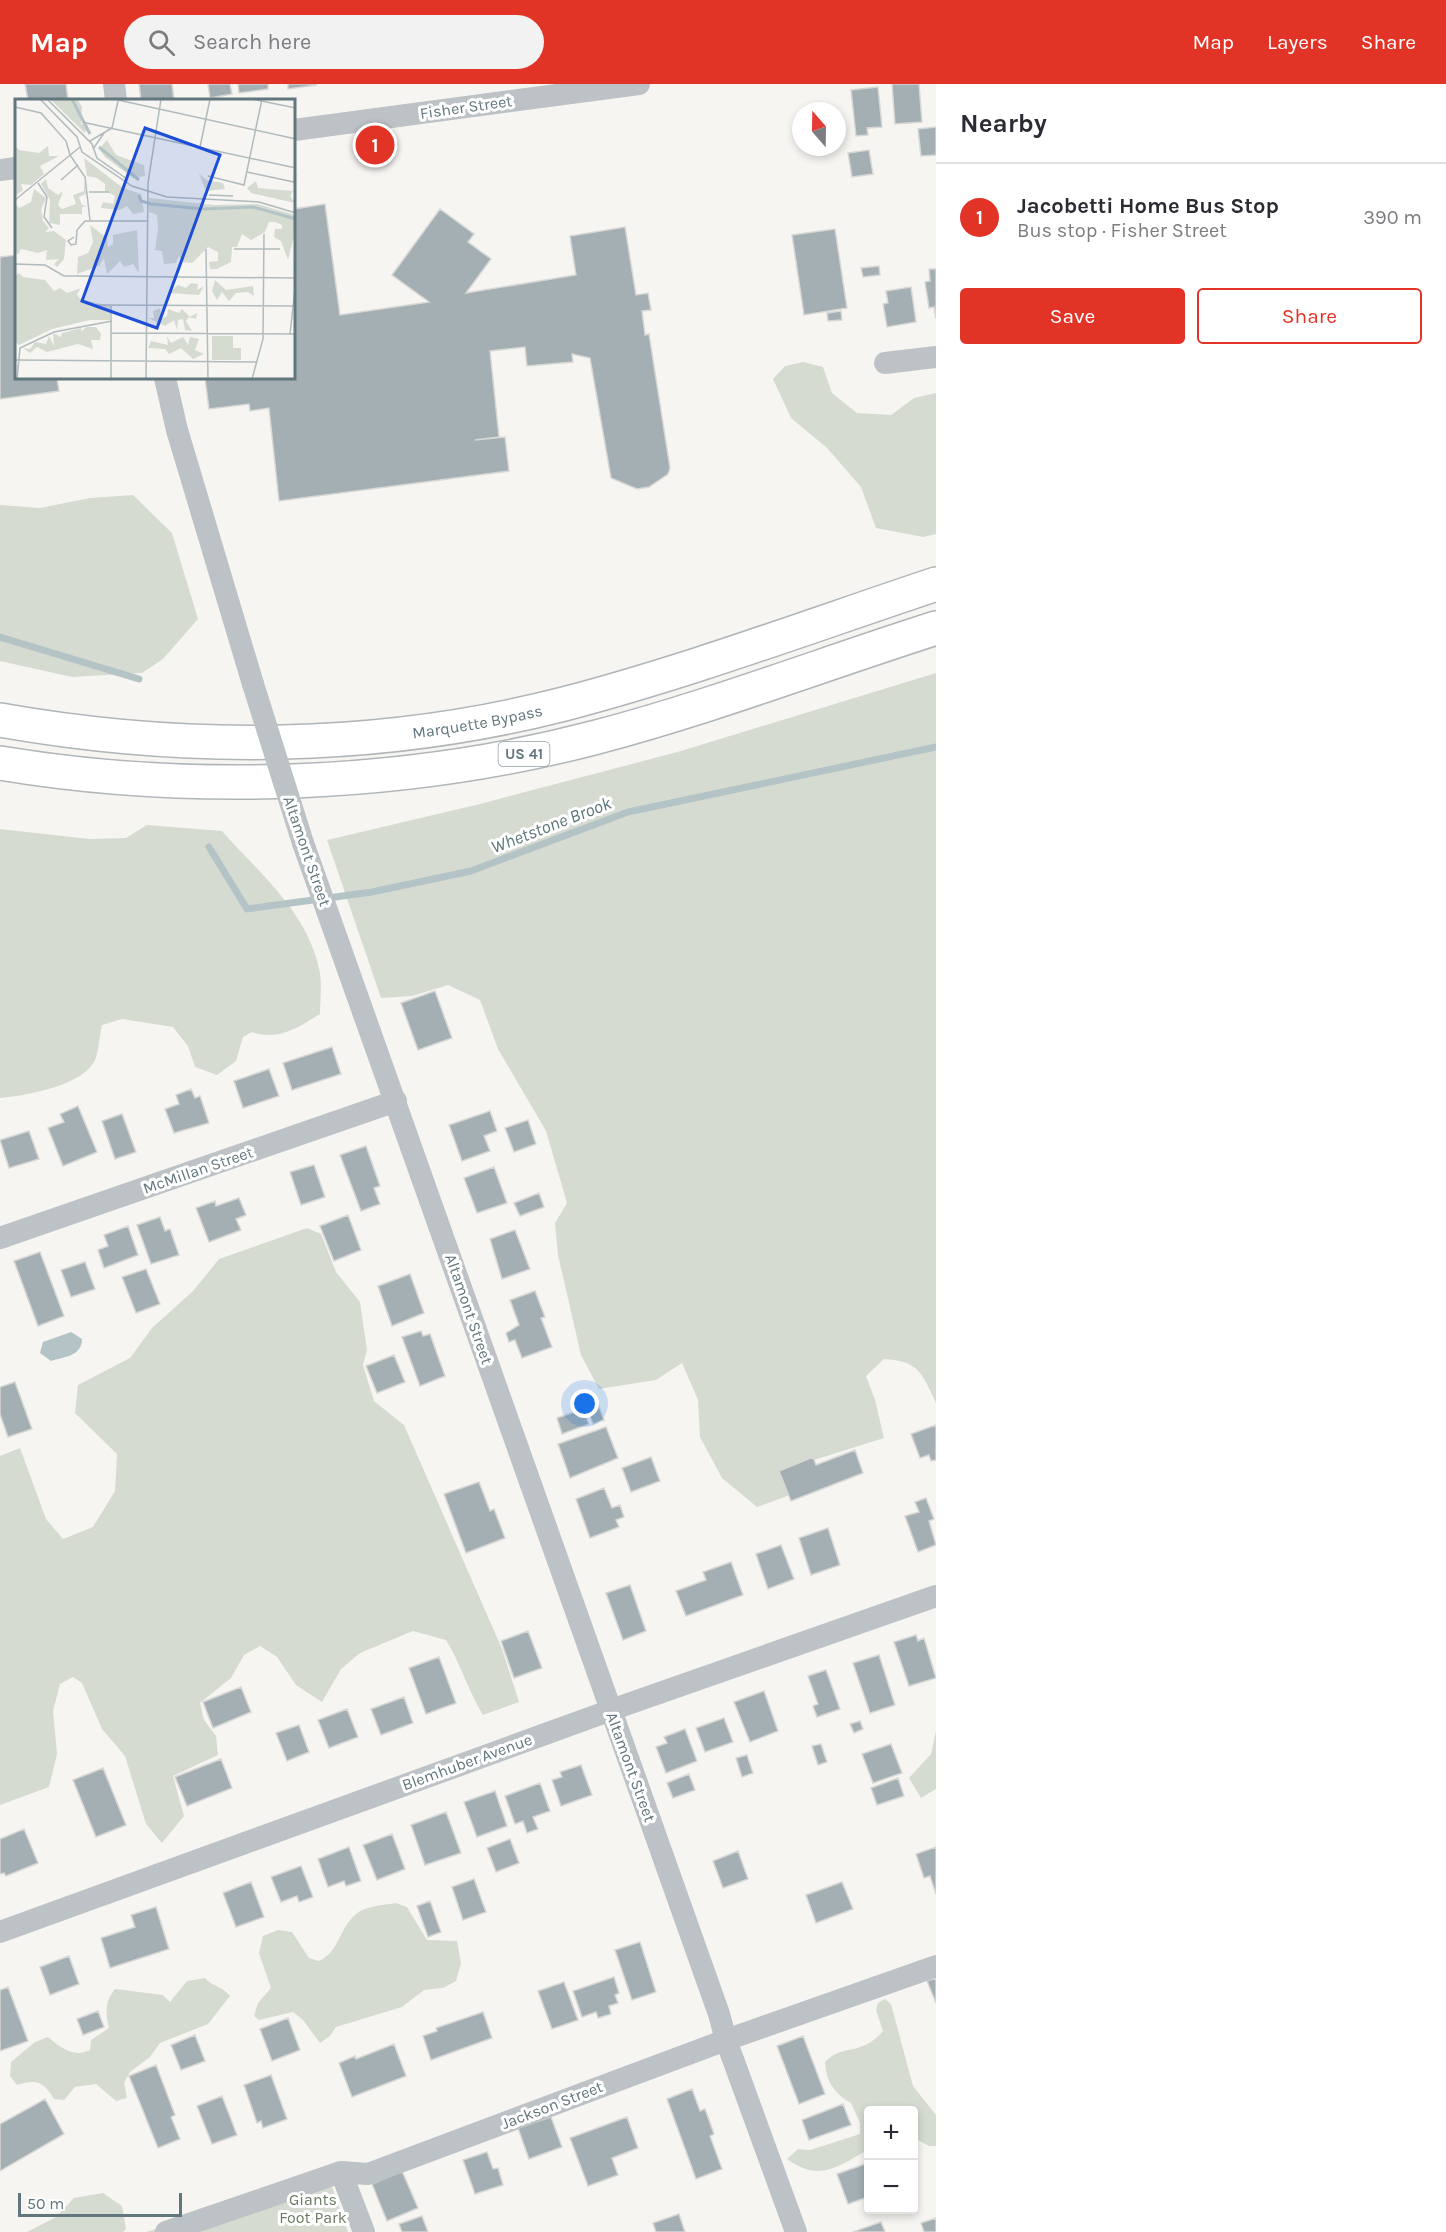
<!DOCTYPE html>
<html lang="en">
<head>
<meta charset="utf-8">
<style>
	:root { --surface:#fff; --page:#f2f2f3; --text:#2b2b33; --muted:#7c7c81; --line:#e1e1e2; --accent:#e23327 }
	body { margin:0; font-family:Karla,sans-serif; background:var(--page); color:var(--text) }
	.controls { position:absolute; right:18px; bottom:18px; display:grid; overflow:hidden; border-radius:6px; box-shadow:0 3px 9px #0003 }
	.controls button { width:54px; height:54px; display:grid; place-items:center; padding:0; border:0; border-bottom:2px solid var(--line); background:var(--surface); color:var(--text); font:30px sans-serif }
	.compass { position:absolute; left:792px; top:18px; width:54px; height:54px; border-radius:50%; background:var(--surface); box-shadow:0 3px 9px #0003; rotate:340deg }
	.scale { position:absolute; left:18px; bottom:15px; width:164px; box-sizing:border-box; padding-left:6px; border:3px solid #61767d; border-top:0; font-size:16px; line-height:21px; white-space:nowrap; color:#61767d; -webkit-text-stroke:4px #fff; paint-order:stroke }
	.you { position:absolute; left:585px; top:1320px; width:21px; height:21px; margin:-15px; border:4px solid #fff; border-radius:50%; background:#1a73e8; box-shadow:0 0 0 9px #1a73e833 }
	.badge { display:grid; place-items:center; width:39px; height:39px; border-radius:50%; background:var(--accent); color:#fff; font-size:20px; font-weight:700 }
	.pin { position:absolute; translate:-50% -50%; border:3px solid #fff; box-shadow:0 2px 6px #0006 }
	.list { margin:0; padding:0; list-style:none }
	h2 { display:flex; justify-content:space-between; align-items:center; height:78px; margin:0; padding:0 24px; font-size:26px }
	h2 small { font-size:20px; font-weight:400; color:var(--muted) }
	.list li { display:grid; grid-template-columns:39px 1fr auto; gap:18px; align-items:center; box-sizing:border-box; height:108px; padding:0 24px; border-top:2px solid var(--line) }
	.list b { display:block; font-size:22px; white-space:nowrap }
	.list p { margin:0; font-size:20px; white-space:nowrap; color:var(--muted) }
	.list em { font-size:20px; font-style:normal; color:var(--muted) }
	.actions { display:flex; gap:12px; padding:18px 24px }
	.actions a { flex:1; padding:14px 0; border:2px solid var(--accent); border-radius:6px; text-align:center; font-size:21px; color:var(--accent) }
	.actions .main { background:var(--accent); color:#fff }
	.icon { flex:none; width:33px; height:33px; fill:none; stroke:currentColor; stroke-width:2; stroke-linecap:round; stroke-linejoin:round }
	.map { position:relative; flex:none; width:936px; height:2148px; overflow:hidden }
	header { display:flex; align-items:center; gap:36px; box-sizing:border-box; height:84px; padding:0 30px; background:var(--accent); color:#fff }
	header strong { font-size:28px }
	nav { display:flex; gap:33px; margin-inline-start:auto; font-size:21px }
	.search { width:420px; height:54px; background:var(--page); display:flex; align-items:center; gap:15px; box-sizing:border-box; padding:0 21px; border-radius:33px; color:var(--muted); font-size:22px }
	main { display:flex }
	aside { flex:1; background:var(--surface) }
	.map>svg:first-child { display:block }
</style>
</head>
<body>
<header>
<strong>Map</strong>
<div class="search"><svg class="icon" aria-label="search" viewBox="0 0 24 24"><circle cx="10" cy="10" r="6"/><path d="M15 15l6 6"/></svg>Search here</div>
<nav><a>Map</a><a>Layers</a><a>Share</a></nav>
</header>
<main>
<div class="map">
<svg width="936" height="2148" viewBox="0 0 936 2148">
	<rect width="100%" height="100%" fill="#f6f5f2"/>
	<path fill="#d6dbd2" d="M803 278 823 283 832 309 857 329 891 331 914 314 936 309V450L923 453 876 444 861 403 827 364 791 334 773 295 785 282Z
		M133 411 172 449 198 535 163 575 142 589 72 593 0 577V421L40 424 90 414Z
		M936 589V1319C922 1289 919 1277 884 1275L866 1292 875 1316 884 1354 801 1380 790 1411 757 1423 722 1394 700 1353 698 1316 682 1279 656 1296 599 1305 581 1271 558 1171 555 1139 567 1119 546 1047 498 965 480 916 448 901 412 912 381 914 327 756 480 720 681 667Z
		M147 741 222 747C260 790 309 829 320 889 322 902 320 917 320 930 297 944 279 957 252 948L243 953 236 977 217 991 195 983 188 962 173 943 122 935 102 941C99 952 99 969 94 978 81 1002 24 1012 0 1014V745L90 755 126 754Z
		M307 1144 321 1150 336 1188 360 1218 367 1266 363 1281 374 1317 404 1341 502 1565 519 1618 483 1631C468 1607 461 1580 446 1556L413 1547 360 1569 341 1585 322 1618 296 1601 277 1573 260 1562 244 1571 231 1594 200 1619 204 1636 216 1652 218 1671 173 1692 184 1732 162 1759 146 1740 125 1672 102 1645 82 1599 73 1593 60 1600 53 1627 57 1670 49 1703 0 1721V1372L20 1364 46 1435 63 1455 93 1443 115 1407 117 1370 75 1329 78 1301 130 1274 152 1244 193 1207 219 1175Z
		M936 1647V1705L921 1714 909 1694 931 1670Z
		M396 1819 407 1823 427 1856 457 1857 461 1879 456 1897 443 1904 424 1906 402 1923 336 1943 330 1952 320 1959 303 1936 293 1928 259 1936 254 1932 258 1919 271 1904 259 1869 263 1852 278 1846 292 1848 309 1874 319 1877C340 1867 339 1844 356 1830 365 1822 384 1821 396 1819Z
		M205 1894C213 1903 222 1902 230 1912L208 1940 160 1959 150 1973 130 1988 124 1999 127 2014 116 2017 96 2000 75 2003 64 2016 54 2015C43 1997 37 1995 17 2001L10 1992 11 1978 35 1958 48 1953C61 1964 74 1974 90 1966L91 1956 109 1944C105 1928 105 1918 115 1905L163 1911 170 1918 187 1897Z
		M885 1915 891 1920 913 2002 936 2031V2062H929L914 2054V2026H868V2066C838 2082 820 2099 787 2075L798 2065 810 2066 860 2050V2039L851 2019C834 2010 826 1997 825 1978 843 1959 861 1973 883 1947L876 1926 878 1919Z
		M329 2094 348 2148H146Z
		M103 2109 122 2122 126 2145 123 2148H27L56 2133 74 2114Z"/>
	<path fill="#b4c4c6" d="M71 1248 82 1255C82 1272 64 1273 51 1277L40 1269 43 1258Z"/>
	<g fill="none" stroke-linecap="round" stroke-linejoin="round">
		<path stroke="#b4c4c6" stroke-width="7" d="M0 553 139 595
			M209 763 247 825 372 808 471 787 628 728 936 663"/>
	</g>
	<path fill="#a3afb2" stroke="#d7d7d5" stroke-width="1.5" d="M25 0H66L68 16H28Z
		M139 0H172L174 16H141Z
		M208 0H230L232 10 210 14Z
		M238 0H268V5L239 9Z
		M288 0H316V1L288 5Z
		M892 0H919L922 38 895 40Z
		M878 3 882 43 867 44 868 51 856 52 851 6Z
		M936 43V71L921 72 918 45Z
		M869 66 873 90 852 93 848 69Z
		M325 120 340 231 429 218 392 191 440 125 474 150 468 158 491 175 466 209 576 191 570 152 625 143 636 211 648 209 651 226 642 227 645 251 649 250 670 384 668 390 649 403 637 405 611 394 590 274 572 270 573 278 527 282 525 263 490 267 499 353 475 356 505 353 509 387 279 417 269 324 250 327 249 320 209 325 205 294H294V125Z
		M835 145 847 224 804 231 792 151Z
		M16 171V294H57L59 307 0 315V173Z
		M879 182 880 191 863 193 861 184Z
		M929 185H936V235L934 223 929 224 925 198 930 197Z
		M911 203 916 238 887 243 883 220 888 219 886 207Z
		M841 227 842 236 828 237 827 229Z
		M435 907 452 954 418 966 401 919Z
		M332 963 341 990 292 1006 283 979Z
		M269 985 279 1012 243 1024 234 997Z
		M191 1005 195 1014 200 1012 209 1039 174 1049 165 1025 179 1020 176 1011Z
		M78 1022 97 1068 63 1082 48 1044 64 1038 60 1030Z
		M490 1027 497 1047 484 1052 490 1067 462 1077 449 1041Z
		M122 1030 136 1068 115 1075 102 1037Z
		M528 1036 536 1060 514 1068 505 1044Z
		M29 1047 39 1075 9 1084 0 1056Z
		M366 1062 380 1102 374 1104 380 1120 361 1127 340 1071Z
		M314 1081 325 1113 301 1121 290 1088Z
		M494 1083 507 1119 477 1129 464 1094Z
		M539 1109 544 1123 520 1132 514 1119Z
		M239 1114 246 1131 236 1135 241 1146 209 1158 196 1124 215 1117 216 1122Z
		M348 1131 361 1166 334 1177 320 1142Z
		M160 1133 165 1147 170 1145 179 1171 151 1180 137 1141Z
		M128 1142 138 1171 104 1184 98 1166 108 1162 104 1151Z
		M515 1146 530 1185 502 1195 490 1155Z
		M40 1168 64 1232 38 1242 14 1177Z
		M85 1178 95 1205 71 1213 61 1186Z
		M146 1185 160 1220 136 1229 122 1193Z
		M410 1190 424 1229 392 1242 378 1202Z
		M535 1207 545 1233 541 1234 552 1263 522 1274 515 1256 509 1258 506 1249 519 1241 510 1216Z
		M421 1247 423 1252 430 1250 445 1292 420 1302 402 1253Z
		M394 1271 405 1298 377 1309 366 1282Z
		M15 1298 32 1345 8 1353 0 1330V1303Z
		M598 1320 604 1336 593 1340 587 1325Z
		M583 1325 589 1340 562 1350 557 1334Z
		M936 1341V1376L931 1377 929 1371 920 1374 911 1350Z
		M606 1343 618 1374 570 1394 558 1360Z
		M855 1366 863 1389 791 1417 779 1387 813 1373 816 1381Z
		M651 1373 660 1397 631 1408 622 1384Z
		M479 1398 490 1427 494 1425 505 1454 466 1469 444 1410Z
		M604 1404 612 1424 620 1421 624 1433 616 1436 619 1443 590 1454 576 1415Z
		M926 1414 934 1435 929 1437 936 1461 918 1468 905 1432 919 1428 915 1418Z
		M828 1444 840 1481 811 1491 799 1454Z
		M781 1461 794 1495 768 1505 756 1470Z
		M731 1478 743 1511 686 1532 676 1507 706 1496 703 1488Z
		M630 1501 646 1547 623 1556 606 1509Z
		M528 1547 542 1584 514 1594 501 1557Z
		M916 1551 918 1557 924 1554 936 1594 909 1602 894 1558Z
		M879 1571 895 1621 870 1629 853 1579Z
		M439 1573 456 1619 426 1630 409 1584Z
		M826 1586 840 1625 817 1633 813 1622 818 1620 808 1592Z
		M241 1603 251 1628 213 1644 203 1618Z
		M764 1607 778 1647 750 1658 734 1618Z
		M404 1613 413 1639 381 1651 371 1625Z
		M347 1625 358 1653 329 1664 318 1636Z
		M724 1634 733 1658 705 1668 696 1644Z
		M860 1637 863 1645 854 1649 850 1640Z
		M299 1641 309 1668 287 1677 276 1649Z
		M685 1645 697 1677 666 1689 656 1663 667 1659 664 1653Z
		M821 1660 827 1678 818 1681 812 1662Z
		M891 1660 902 1689 873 1699 862 1670Z
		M747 1671 753 1689 742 1693 736 1674Z
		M221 1675 232 1704 187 1722 175 1693Z
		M581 1681 592 1711 561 1722 552 1696 562 1693 560 1688Z
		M103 1684 126 1741 96 1753 73 1696Z
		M689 1690 695 1706 673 1714 667 1699Z
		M898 1694 904 1712 877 1721 871 1704Z
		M540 1699 550 1727 533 1733 538 1745 527 1749 523 1737 515 1740 505 1712Z
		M495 1707 507 1742 477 1753 464 1718Z
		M446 1728 461 1769 425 1781 411 1741Z
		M24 1745 38 1779 6 1792 4 1789 0 1790V1755Z
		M392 1750 405 1785 377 1796 363 1761Z
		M510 1755 519 1779 496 1788 487 1764Z
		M349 1763 361 1797 346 1802 344 1797 328 1803 318 1775Z
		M936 1763V1810L930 1792 924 1794 916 1770Z
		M738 1767 748 1795 723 1804 713 1777Z
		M301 1782 313 1813 299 1818 297 1812 281 1818 271 1793Z
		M474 1795 486 1828 463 1836 452 1803Z
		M251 1798 264 1833 236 1843 223 1809Z
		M842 1798 853 1825 816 1839 806 1811Z
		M430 1817 441 1848 428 1853 417 1822Z
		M156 1823 169 1865 110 1884 101 1854 135 1843 131 1831Z
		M640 1858 656 1908 632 1916 615 1866Z
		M69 1872 79 1900 50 1911 40 1883Z
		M614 1893 619 1909 615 1911 618 1919 609 1922 611 1930 598 1934 596 1928 582 1933 573 1907Z
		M936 1894V1919L927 1897Z
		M564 1898 578 1936 552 1945 538 1907Z
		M8 1903 28 1957 0 1967V1906Z
		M98 1927 104 1943 83 1951 77 1935Z
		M483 1928 492 1954 431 1976 423 1952 437 1947 436 1944Z
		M288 1934 300 1966 272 1977 260 1945Z
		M195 1951 205 1977 181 1986 171 1961Z
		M803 1952 825 2010 799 2020 777 1962Z
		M394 1960 406 1992 352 2013 339 1979 355 1972 356 1975Z
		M156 1981 175 2031 171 2033 180 2055 158 2064 129 1992Z
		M271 1991 287 2035 263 2044 261 2037 257 2039 244 2001Z
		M692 2005 700 2027 705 2025 714 2050 710 2052 722 2085 696 2095 667 2015Z
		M222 2012 237 2051 212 2060 197 2022Z
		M45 2015 64 2050 0 2087V2040Z
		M843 2020 851 2041 809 2056 802 2036Z
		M551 2033 562 2063 529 2075 518 2044Z
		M627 2033 638 2064 612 2074 618 2091 588 2102 570 2054Z
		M487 2068 493 2085 498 2084 503 2101 475 2110 463 2076Z
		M868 2079V2113L848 2120 837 2090Z
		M402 2087 418 2124 387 2137 372 2100Z
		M679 2130 685 2148H656L653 2139Z
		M422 2132 428 2148H402L399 2140Z
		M936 2134V2148H924L921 2139Z
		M881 2138 885 2148H853Z"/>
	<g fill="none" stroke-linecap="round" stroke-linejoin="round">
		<defs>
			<g id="highway">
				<path id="s1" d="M0 636C186 669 381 667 564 620 690 587 813 541 936 500"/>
				<path d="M0 679C193 711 408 703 597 653 711 623 823 580 936 544"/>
			</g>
		</defs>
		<use href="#highway" stroke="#b0b5b8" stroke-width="36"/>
		<path stroke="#bcc2c5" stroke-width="22" d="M114 0 116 16
			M294 46 639 0
			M0 86 16 84
			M885 279 936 273
			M165 294 177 346 253 600
			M303 759 719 1930 726 1956 796 2148
			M0 1154 396 1017
			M0 1848 628 1620 936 1512
			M341 2088 364 2148
			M166 2148 341 2088 368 2090 726 1956 936 1882"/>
		<use href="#highway" stroke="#fff" stroke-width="33"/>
		<path stroke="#bcc2c5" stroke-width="22" d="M253 600 303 759"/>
	</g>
	<g text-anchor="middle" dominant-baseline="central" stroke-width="6" stroke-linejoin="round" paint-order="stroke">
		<rect fill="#fff" stroke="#909fa4" stroke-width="1.5" x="498.5" y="658" width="51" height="24" rx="4.5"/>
		<g font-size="15" font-weight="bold" fill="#61767d">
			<text x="524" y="670">US 41</text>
		</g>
		<g font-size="16" fill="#61767d" stroke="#fff">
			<text transform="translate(466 23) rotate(-8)">Fisher Street</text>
			<text stroke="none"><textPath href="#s1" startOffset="480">Marquette Bypass</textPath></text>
			<text transform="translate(307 767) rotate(71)">Altamont Street</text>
			<text transform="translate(198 1086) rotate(-19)">McMillan Street</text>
			<text transform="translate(469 1225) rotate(71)">Altamont Street</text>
			<text transform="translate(467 1678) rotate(-20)">Blemhuber Avenue</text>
			<text transform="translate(631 1683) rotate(70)">Altamont Street</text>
			<text transform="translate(552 2021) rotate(-21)">Jackson Street</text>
		</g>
		<g font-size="16" fill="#6c7b64" stroke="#fff">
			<text x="313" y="2115">Giants<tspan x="313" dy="18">Foot Park</tspan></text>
		</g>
		<g font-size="18" font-style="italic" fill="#5c7679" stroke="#fff">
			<text transform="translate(551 741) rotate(-21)">Whetstone Brook</text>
		</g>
	</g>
	<g transform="translate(15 15)">
		<rect width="280" height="280" fill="#f6f5f2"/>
		<path d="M35 0H62L67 8 66 25 73 26 70 34ZM92 41 101 56 129 66 130 77 118 79 90 58 84 50ZM0 46 4 51 24 54 33 47 34 57H44L25 67 29 75 16 86 6 85 8 91 0 97ZM69 59 108 89 126 95 129 113 118 115 112 107 105 111 86 109 88 103 98 105 100 97 90 92V85L82 79 72 77ZM184 75 192 81 208 84 210 90 191 92ZM31 80 33 89 43 96 48 92 43 106 47 110 61 105 58 96 69 92V81L71 95 64 98 67 106 72 107 67 108V115H45V126L34 124 35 101 26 85ZM241 82 243 89 278 92 275 97 280 104 236 94 232 89ZM19 90 31 99 26 111 28 122 34 129 30 133 39 132 51 141 49 160 42 168 39 165 44 160 31 161 32 151 23 154 6 150 3 156 0 151V104L4 109 16 103ZM134 99 199 106 242 105 280 116V134L273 161 266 142 259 138 260 130H267V126L260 123H254L250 133 236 141 227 135 222 148H217L216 163 202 170H195L194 163 203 162V153L193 148 177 164 167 163 164 157 161 164 149 165 147 152 140 151 143 129 142 116 134 113ZM75 126 92 139 93 148 98 145V136L122 131 124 174 118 165 109 168 105 162 92 175 89 159 84 167 62 175 63 158 73 154 78 143ZM4 174 8 178 30 181 39 192 45 189 52 194 66 189 62 195 65 200 95 207V221H75L37 230 4 246 0 243V177ZM200 181 211 191 238 187 239 197 233 193 221 194 214 202 207 193 202 201 197 192ZM176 184 183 185 182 191 189 187 184 196 154 194 163 186 171 189ZM145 209 146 220 152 217 153 210 164 214 167 210 175 218 182 214 181 220 174 218 171 222 177 232 170 231 168 220 163 221 162 231 159 221 150 227 133 219H139L138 212ZM71 228H81L86 235 85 241H76L78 250 63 245 32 253 22 248 15 254 8 249 15 250 20 243 31 245 34 237 39 247 38 234 46 238 47 234 66 229 67 232ZM152 237 156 244 168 238 173 246 175 238 184 240 180 251 189 255 178 260 166 249 154 255 150 250 133 249 136 242 153 246ZM197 237H218V249H226V261H197Z" fill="#d6dbd2"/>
		<path fill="none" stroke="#b4c4c6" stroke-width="3" d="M57 0 75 35M84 48 124 81M124 96 126 102 136 105 188 110 238 108 281 120"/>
		<path fill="none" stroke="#b1babc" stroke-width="1.5" d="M25 0 62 38 67 53 117 87 152 98 244 103 281 114M32 0 77 45 82 59 112 80M237 0 281 9M103 1 281 40M0 8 26 14 51 42 55 56 70 78 75 121M67 23 281 69M75 42 97 29 103 2M185 48 195 0M78 50 89 34M232 73 279 83 281 76M193 77 229 86 247 0M46 81 63 66M23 84 32 98 29 118 37 129M74 93H94M194 96 218 97M0 101 65 48M59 138 53 142 56 146 61 145 62 131 70 122H132M191 150 193 280M219 150H265M0 165 30 166 49 177H61L281 179M80 206 281 207M96 234 281 235M275 235 281 181M0 261 241 263M2 280 5 249 39 233 97 222M96 280V207M131 280 133 84 146 0M237 280 248 240 249 135"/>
		<path fill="#1d4ed8" fill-opacity="0.15" stroke="#1d4ed8" stroke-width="3" d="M130 29 205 56 142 229 67 202Z"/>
		<rect width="280" height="280" fill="none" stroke="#61767d" stroke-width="3"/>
	</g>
</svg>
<div class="controls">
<button>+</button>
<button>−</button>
</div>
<svg class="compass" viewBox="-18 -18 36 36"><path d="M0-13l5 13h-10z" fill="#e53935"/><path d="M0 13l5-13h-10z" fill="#7c7c81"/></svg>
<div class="scale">50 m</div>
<div class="you"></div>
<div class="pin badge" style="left:375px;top:61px">1</div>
</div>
<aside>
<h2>Nearby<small></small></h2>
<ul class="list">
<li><span class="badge">1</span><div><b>Jacobetti Home Bus Stop</b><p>Bus stop · Fisher Street</p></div><em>390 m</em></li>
</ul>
<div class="actions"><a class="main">Save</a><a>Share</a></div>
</aside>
</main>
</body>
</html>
